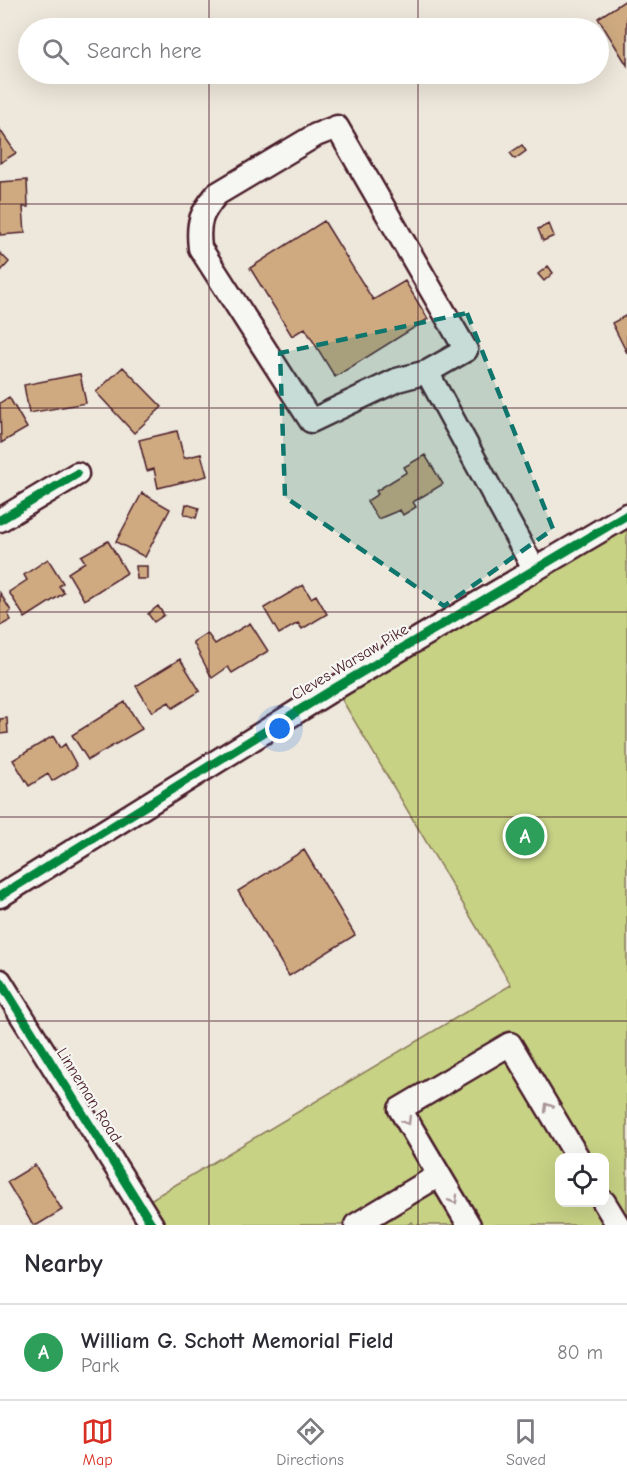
<!DOCTYPE html>
<html lang="en">
<head>
<meta charset="utf-8">
<style>
	:root { --surface:#fff; --page:#f7f7f7; --text:#2b2b33; --muted:#7c7c81; --line:#e1e1e2; --accent:#d93025 }
	body { margin:0; font-family:"Comic Neue",sans-serif; background:var(--page); color:var(--text) }
	.controls { position:absolute; right:18px; bottom:18px; display:grid; overflow:hidden; border-radius:12px; box-shadow:0 6px 24px #0002 }
	.controls button { width:54px; height:54px; display:grid; place-items:center; padding:0; border:0; border-bottom:2px solid var(--line); background:var(--surface); color:var(--text); font:30px sans-serif }
	.you { position:absolute; left:280px; top:729px; width:21px; height:21px; margin:-15px; border:4px solid #fff; border-radius:50%; background:#1a73e8; box-shadow:0 0 0 9px #1a73e833 }
	.badge { display:grid; place-items:center; width:39px; height:39px; border-radius:50%; background:var(--accent); color:#fff; font-size:20px; font-weight:700 }
	.pin { position:absolute; translate:-50% -50%; border:3px solid #fff; box-shadow:0 2px 6px #0006 }
	.list { margin:0; padding:0; list-style:none }
	h2 { display:flex; justify-content:space-between; align-items:center; height:78px; margin:0; padding:0 24px; font-size:26px }
	h2 small { font-size:20px; font-weight:400; color:var(--muted) }
	.list li { display:grid; grid-template-columns:39px 1fr auto; gap:18px; align-items:center; box-sizing:border-box; height:96px; padding:0 24px; border-top:2px solid var(--line) }
	.list b { display:block; font-size:22px; white-space:nowrap }
	.list p { margin:0; font-size:20px; white-space:nowrap; color:var(--muted) }
	.list em { font-size:20px; font-style:normal; color:var(--muted) }
	.icon { flex:none; width:33px; height:33px; fill:none; stroke:currentColor; stroke-width:2; stroke-linecap:round; stroke-linejoin:round }
	.map { position:relative; flex:none; width:627px; height:1225px; overflow:hidden }
	.search { position:absolute; background:var(--surface); box-shadow:0 6px 24px #0002; left:18px; right:18px; top:18px; height:66px; display:flex; align-items:center; gap:15px; box-sizing:border-box; padding:0 21px; border-radius:33px; color:var(--muted); font-size:22px }
	.sheet { height:174px; background:var(--surface) }
	nav { display:flex; justify-content:space-around; align-items:center; box-sizing:border-box; height:84px; border-top:2px solid var(--line); background:var(--surface); font-size:16px; color:var(--muted) }
	nav a { display:grid; justify-items:center; gap:3px }
	nav .on { color:var(--accent) }
	.map>svg:first-child { display:block }
</style>
</head>
<body>
<div class="map">
<svg width="627" height="1225" viewBox="0 0 627 1225">
	<rect width="100%" height="100%" fill="#eee7db"/>
	<filter id="ink" filterUnits="userSpaceOnUse"><feTurbulence type="fractalNoise" baseFrequency=".0167" numOctaves="2"/><feDisplacementMap in="SourceGraphic" scale="12" xChannelSelector="R" yChannelSelector="G"/><feConvolveMatrix kernelMatrix="1 2 1 2 8 2 1 2 1" color-interpolation-filters="sRGB"/></filter>
	<g filter="url(#ink)">
		<path fill="#c7d285" stroke="#887858" stroke-width="1.5" fill-rule="evenodd" d="M627 515V1225H414L412 1222 407 1225H152L140 1206 511 985 335 688ZM560 1158H604V1202H560Z"/>
		<path fill="#cfaa81" stroke="#4a1f2b" stroke-width="1.5" d="M626 0 627 2V65L598 18Z
			M0 130 16 153 0 163Z
			M522 145 526 151 515 159 510 153Z
			M27 180 28 207H23L25 233 0 235V182Z
			M324 221 373 300 405 281 428 319 335 377 305 328 292 336 250 268Z
			M549 224 554 236 543 241 538 229Z
			M0 253 9 262 0 272Z
			M548 266 553 273 544 281 538 274Z
			M627 315V353L612 323Z
			M123 367 162 407 134 433 96 392Z
			M80 374 86 403 29 413 24 385Z
			M9 397 27 428 1 443 0 403Z
			M177 431 184 458 201 454 207 476 158 488 154 469 147 471 139 440Z
			M425 455 443 484 413 502 416 507 403 515 400 510 378 519 367 501 378 494 376 491 407 472 404 467Z
			M142 493 170 509 145 557 116 542Z
			M186 504 199 508 196 518 184 514Z
			M108 541 127 573 84 600 68 573 85 562 81 556Z
			M48 559 63 583 59 586 64 593 25 618 9 592 27 580 24 575Z
			M136 566H147V579H137Z
			M303 585 311 598 316 595 327 614 302 629 298 623 279 634 264 608Z
			M0 593 11 611 8 614 11 620 0 626Z
			M158 606 164 615 154 622 148 614Z
			M250 623 268 651 232 673 228 667 212 678 193 642 207 633 215 644Z
			M180 659 200 691 173 708 169 702 152 712 136 686Z
			M125 702 142 729 88 760 72 735Z
			M7 718 8 733 0 734V719Z
			M53 736 60 748 65 744 77 766 52 781 48 774 29 786 13 760Z
			M304 850 355 935 289 976 238 891Z
			M35 1165 62 1210 37 1225H33L7 1182Z"/>
		<g fill="none" stroke-linecap="round" stroke-linejoin="round">
			<defs>
				<path id="minor" d="M427 372 397 380 311 421 200 248C197 222 201 213 217 194L316 135 337 127 466 350 427 372 534 569
					M0 520 77 474
					M0 896 335 688 627 515
					M0 981 152 1225
					M604 1202 618 1225
					M356 1225 439 1175
					M469 1225 400 1109 510 1044 578 1158"/>
			</defs>
			<use href="#minor" stroke="#4a1f2b" stroke-width="27"/>
			<use href="#minor" stroke="#f6f6f2" stroke-width="22"/>
			<defs>
				<path id="cycleway" d="M0 520 77 474
					M0 896 335 688 627 515
					M0 981 152 1225"/>
			</defs>
			<use href="#cycleway" stroke="#f6f6f2" stroke-width="13"/>
			<use href="#cycleway" stroke="#00873e" stroke-width="9"/>
		</g>
		<defs><path id="oneway-chevron" d="M-2-3.5L2.5 0L-2 3.5" fill="none" stroke-width="1.6" stroke-linecap="round" stroke-linejoin="round" transform="scale(1.5)"/></defs>
		<g stroke="#a99598">
			<use href="#oneway-chevron" transform="translate(548 1107) rotate(-121)"/>
			<use href="#oneway-chevron" transform="translate(407 1121) rotate(59)"/>
			<use href="#oneway-chevron" transform="translate(454 1200) rotate(59)"/>
		</g>
	</g>
	<path fill="#0f766e" fill-opacity="0.2" stroke="#0f766e" stroke-width="4.5" stroke-dasharray="12 8" stroke-linejoin="round" d="M467 313 553 529 444 606 285 497 280 353Z"/>
	<path fill="none" stroke="#4a1f2b" stroke-width="1.5" stroke-opacity="0.55" d="M209 0V28M418 0V28M209 74V1225M418 74V1225M0 204H627M0 408H627M0 612H627M0 817H627M0 1021H627"/>
	<g text-anchor="middle" dominant-baseline="central" stroke-width="4.5" stroke-linejoin="round" paint-order="stroke">
		<g font-size="16" fill="#4a1f2b" stroke="#f6f6f2">
			<text transform="translate(350 662) rotate(-31)">Cleves Warsaw Pike</text>
			<text transform="translate(89 1095) rotate(58)">Linneman Road</text>
		</g>
	</g>
</svg>
<div class="controls">
<button><svg class="icon" aria-label="locate" viewBox="0 0 24 24"><circle cx="12" cy="12" r="6"/><path d="M12 2v4M12 18v4M2 12h4M18 12h4"/></svg></button>
</div>
<div class="you"></div>
<div class="pin badge" style="left:525px;top:836px;background:#2e9e5b">A</div>
<div class="search"><svg class="icon" aria-label="search" viewBox="0 0 24 24"><circle cx="10" cy="10" r="6"/><path d="M15 15l6 6"/></svg>Search here</div>
</div>
<section class="sheet">
<h2>Nearby<small></small></h2>
<ul class="list">
<li><span class="badge" style="background:#2e9e5b">A</span><div><b>William G. Schott Memorial Field</b><p>Park</p></div><em>80 m</em></li>
</ul>
</section>
<nav>
<a class="on"><svg class="icon" aria-label="map" viewBox="0 0 24 24"><path d="M3 6l6-2 6 2 6-2v14l-6 2-6-2-6 2zM9 4v14M15 6v14"/></svg>Map</a>
<a><svg class="icon" aria-label="directions" viewBox="0 0 24 24"><path d="M12 3l9 9-9 9-9-9zM9 14v-3h6M13 9l2 2-2 2"/></svg>Directions</a>
<a><svg class="icon" aria-label="saved" viewBox="0 0 24 24"><path d="M7 4h10v16l-5-4-5 4z"/></svg>Saved</a>
</nav>
</body>
</html>
